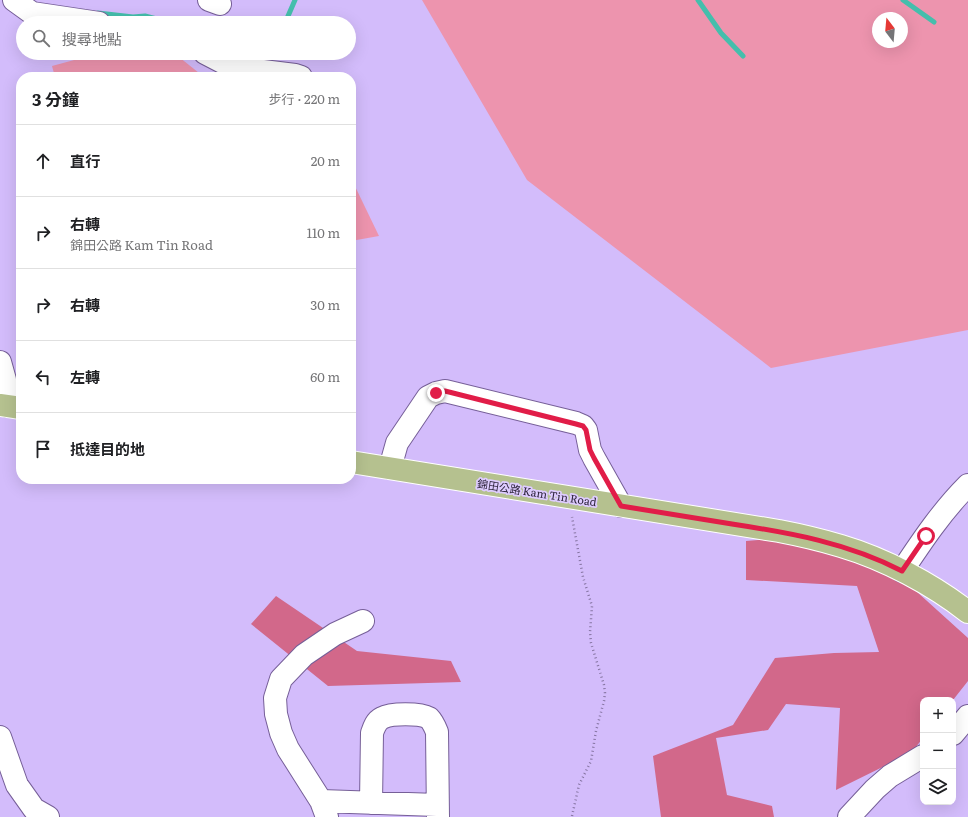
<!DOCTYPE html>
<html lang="zh-TW">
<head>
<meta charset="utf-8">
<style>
	:root { --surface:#fff; --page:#f2f2f2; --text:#202124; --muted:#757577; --line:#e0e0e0 }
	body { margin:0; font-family:Literata,"Noto Sans TC",serif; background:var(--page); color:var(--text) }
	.controls { position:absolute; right:12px; bottom:12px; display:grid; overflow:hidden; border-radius:8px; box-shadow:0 4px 16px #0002 }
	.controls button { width:36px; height:36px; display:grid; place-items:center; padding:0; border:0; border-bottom:1px solid var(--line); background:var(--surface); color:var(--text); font:20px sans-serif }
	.compass { position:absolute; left:872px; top:12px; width:36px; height:36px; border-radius:50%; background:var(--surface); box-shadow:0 4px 16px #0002; rotate:344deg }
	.stop { position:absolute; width:12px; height:12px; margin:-9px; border:3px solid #e11d48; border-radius:50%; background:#fff }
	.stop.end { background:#e11d48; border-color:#fff; box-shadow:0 1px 4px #0008 }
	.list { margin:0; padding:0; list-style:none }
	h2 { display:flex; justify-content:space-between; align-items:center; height:52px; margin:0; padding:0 16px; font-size:17px }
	h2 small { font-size:13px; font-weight:400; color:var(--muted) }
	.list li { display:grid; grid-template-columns:26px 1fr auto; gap:12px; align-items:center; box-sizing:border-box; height:72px; padding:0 16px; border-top:1px solid var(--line) }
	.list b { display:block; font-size:15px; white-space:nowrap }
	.list p { margin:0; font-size:13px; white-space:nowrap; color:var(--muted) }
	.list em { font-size:13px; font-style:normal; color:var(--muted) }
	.icon { flex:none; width:22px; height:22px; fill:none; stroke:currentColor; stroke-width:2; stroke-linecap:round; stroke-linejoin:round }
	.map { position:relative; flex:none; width:968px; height:817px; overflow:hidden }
	.search { position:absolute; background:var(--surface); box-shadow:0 4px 16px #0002; left:16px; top:16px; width:340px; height:44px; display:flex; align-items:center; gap:10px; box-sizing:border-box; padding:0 14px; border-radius:22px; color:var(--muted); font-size:15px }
	.panel { position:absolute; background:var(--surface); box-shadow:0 4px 16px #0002; left:16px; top:72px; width:340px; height:412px; border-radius:16px }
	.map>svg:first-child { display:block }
</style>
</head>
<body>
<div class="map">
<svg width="968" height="817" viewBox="0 0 968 817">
	<rect width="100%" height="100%" fill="#d3bcfb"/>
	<path fill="#ed94ae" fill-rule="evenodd" d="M422 0H968V330L771 368 527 180ZM878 18H902V42H878Z
		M100 53H174L204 77H55L52 66Z
		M351 178 379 236 351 241Z"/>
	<path fill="#d2688a" d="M819 535 906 582 968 638V681L953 700H923V738L911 753 836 790 840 708 786 704 768 730 716 738 727 795 772 806 774 817H661L653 756 733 725 775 658 834 653 879 652 857 586 746 580V541Z
		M276 596 357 651 451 661 461 682 328 686 251 624Z"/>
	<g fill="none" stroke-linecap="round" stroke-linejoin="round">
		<path stroke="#45beac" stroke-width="5" d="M698 0 721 33 743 56
			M903 0 934 22
			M98 13 133 17 145 16 172 23
			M285 23 295 0
			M234 53 250 59
			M260 60H265L271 57 273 53"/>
		<defs>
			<path id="minor" d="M14 0 32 13 99 23
				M209 0 220 4
				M205 53 232 67 295 75 301 77
				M0 362 5 380 8 406
				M390 468 397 443 428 397 436 393 445 391 576 423 583 426 586 430 590 450 594 458 621 506
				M902 571C922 541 942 511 968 485
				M953 734 968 716
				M0 737 17 785 34 809 48 817
				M321 801 437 805
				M371 803 372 733C374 727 376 721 382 718 391 713 420 713 429 718 433 722 435 727 437 732L438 817
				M327 817 321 801 288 749 281 733 276 714 275 698 281 679 304 655 335 634 363 621
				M849 817 875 789 890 776 923 756"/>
			<path id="major" d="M0 405 21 408
				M351 462 779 531C800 535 821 540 841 546 885 559 932 584 968 612"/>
		</defs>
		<use href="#minor" stroke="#765f98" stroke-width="24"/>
		<use href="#major" stroke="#fff" stroke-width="24"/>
		<path stroke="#8675a2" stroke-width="2.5" stroke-dasharray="1 3" stroke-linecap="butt" d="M572 816 579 785 591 761 596 731 604 701 605 693 604 685 591 643 590 632 592 606 583 577 572 517"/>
		<use href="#minor" stroke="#fff" stroke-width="22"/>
		<use href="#major" stroke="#b5c18f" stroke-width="22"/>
	</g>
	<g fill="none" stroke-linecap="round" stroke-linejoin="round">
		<path stroke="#e11d48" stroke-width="5" d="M436 393 445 391 576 424 583 426 586 430 590 450 594 458 621 506C658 512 695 518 732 524 791 533 848 543 902 571L926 536"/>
	</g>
	<g text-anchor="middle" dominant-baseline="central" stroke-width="3.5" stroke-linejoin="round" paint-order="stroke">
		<g font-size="11" fill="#2e243d" stroke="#deccff">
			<text transform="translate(537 492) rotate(9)">錦田公路 Kam Tin Road</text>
		</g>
	</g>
</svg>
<div class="controls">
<button>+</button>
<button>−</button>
<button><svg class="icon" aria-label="layers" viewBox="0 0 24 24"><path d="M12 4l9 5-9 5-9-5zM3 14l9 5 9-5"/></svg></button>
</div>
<svg class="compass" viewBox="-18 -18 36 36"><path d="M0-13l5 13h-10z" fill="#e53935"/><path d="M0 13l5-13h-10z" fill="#757577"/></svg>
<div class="stop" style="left:926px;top:536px"></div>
<div class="stop end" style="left:436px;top:393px"></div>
<div class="search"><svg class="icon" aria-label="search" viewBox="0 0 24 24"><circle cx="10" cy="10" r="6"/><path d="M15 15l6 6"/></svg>搜尋地點</div>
<section class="panel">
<h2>3 分鐘<small>步行 · 220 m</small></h2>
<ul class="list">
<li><svg class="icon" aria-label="ahead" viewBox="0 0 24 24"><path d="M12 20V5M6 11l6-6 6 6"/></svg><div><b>直行</b></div><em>20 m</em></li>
<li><svg class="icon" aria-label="right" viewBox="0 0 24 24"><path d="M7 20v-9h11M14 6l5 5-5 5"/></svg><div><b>右轉</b><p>錦田公路 Kam Tin Road</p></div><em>110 m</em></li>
<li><svg class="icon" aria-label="right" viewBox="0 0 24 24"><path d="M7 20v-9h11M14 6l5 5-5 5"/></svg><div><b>右轉</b></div><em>30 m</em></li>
<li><svg class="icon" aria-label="left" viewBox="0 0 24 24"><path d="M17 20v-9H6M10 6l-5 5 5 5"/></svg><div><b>左轉</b></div><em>60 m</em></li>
<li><svg class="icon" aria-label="arrive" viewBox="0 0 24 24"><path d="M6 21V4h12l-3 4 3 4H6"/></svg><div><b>抵達目的地</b></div></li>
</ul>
</section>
</div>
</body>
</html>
